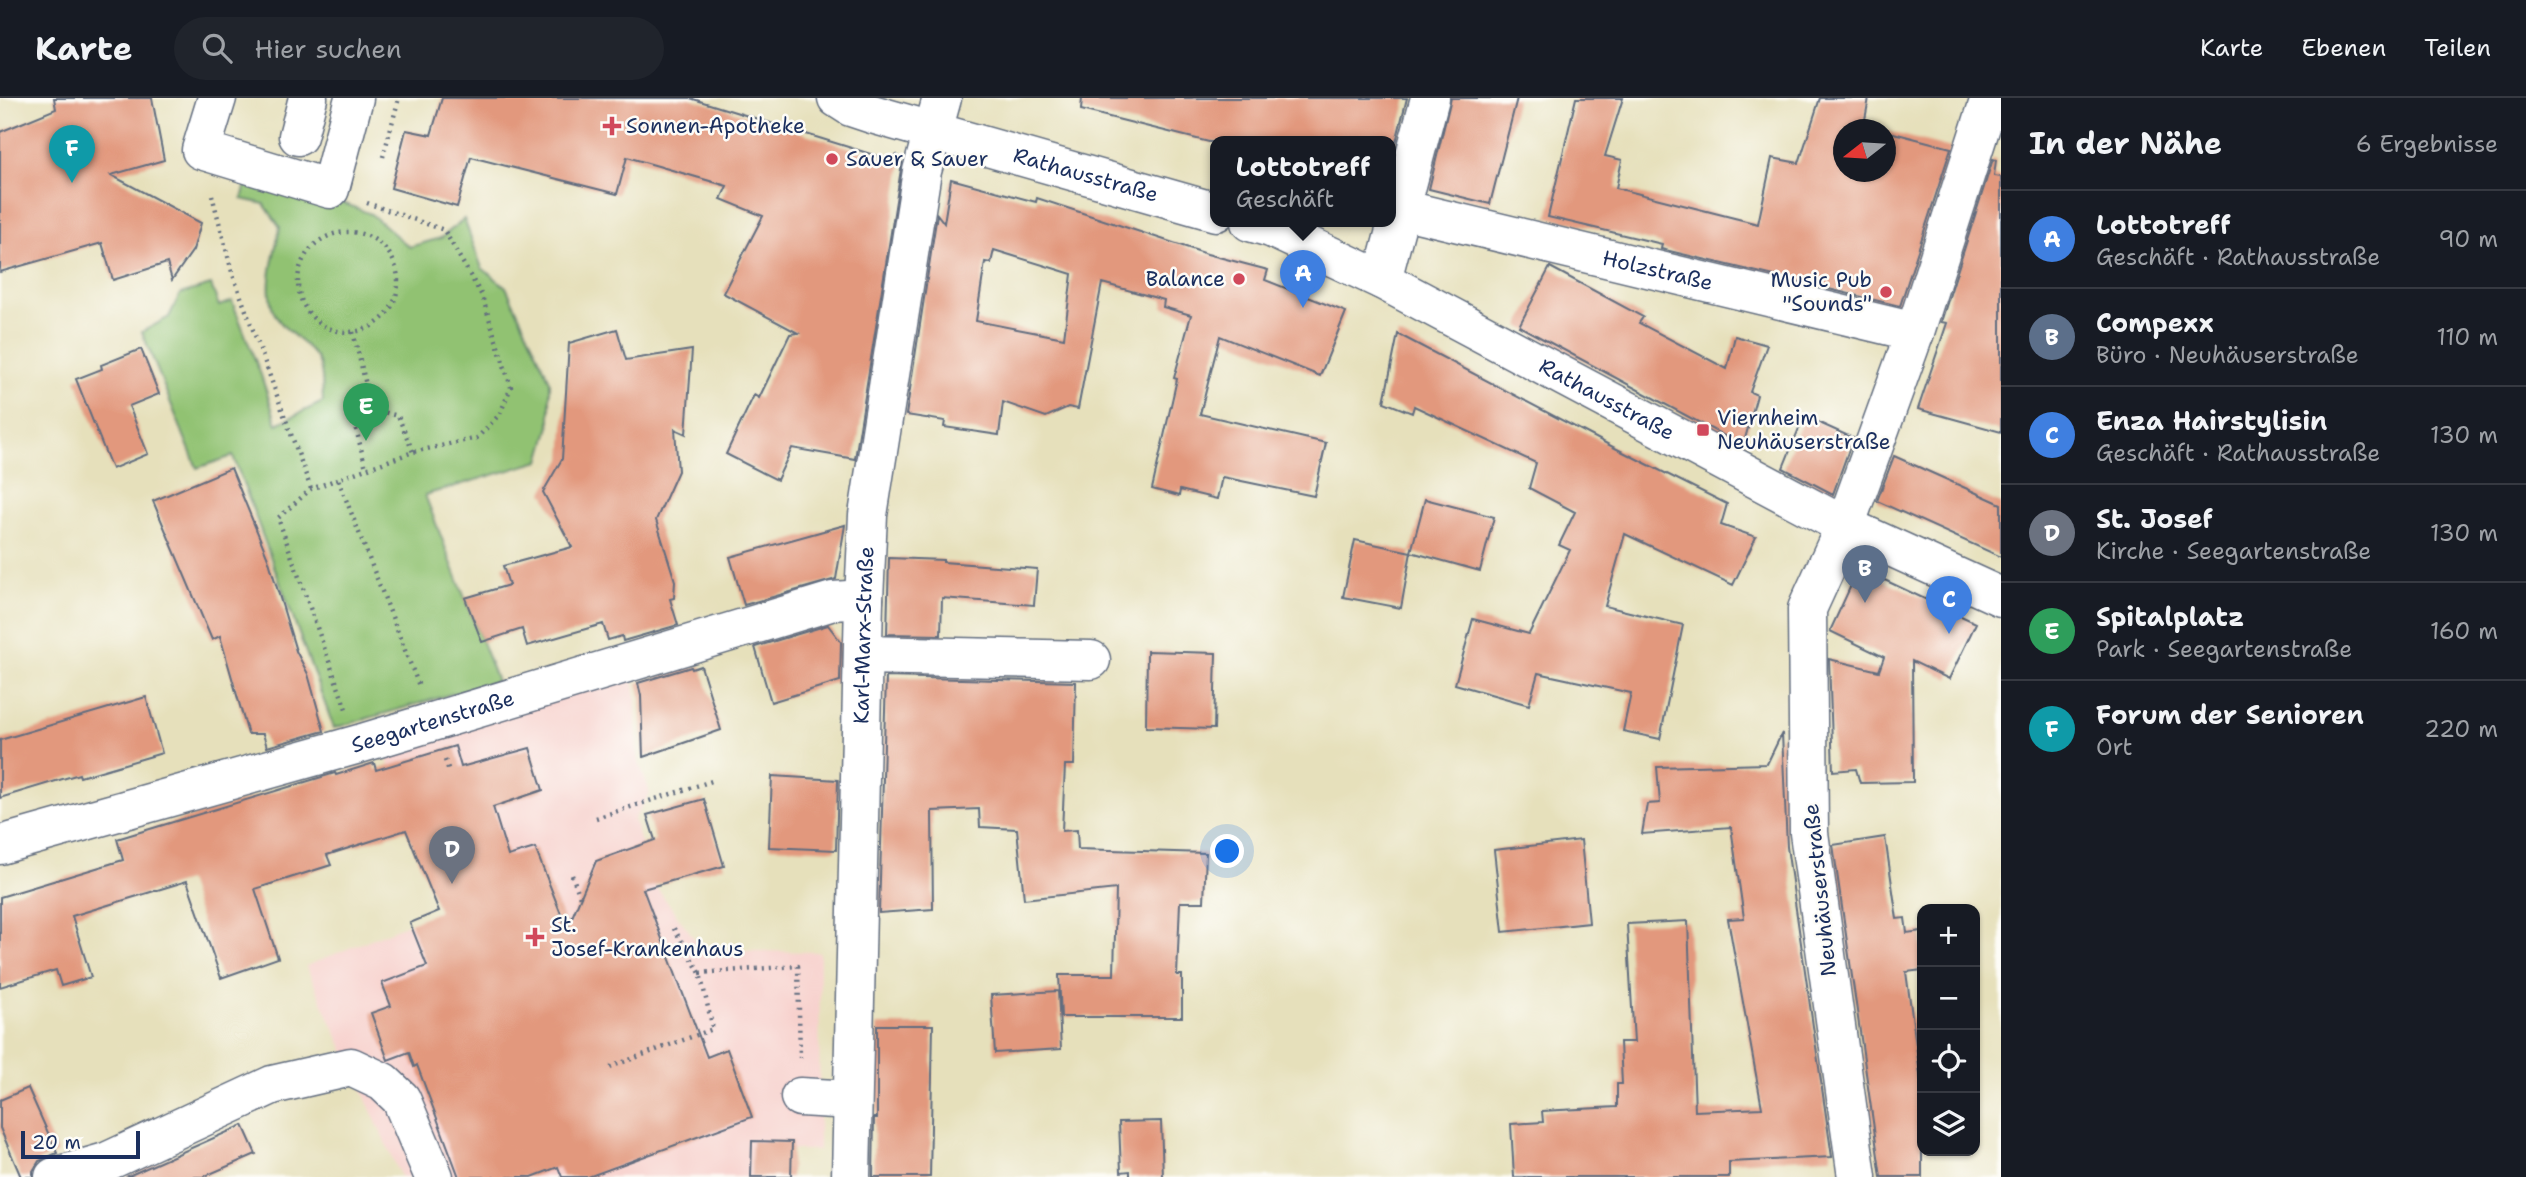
<!DOCTYPE html>
<html lang="de">
<head>
<meta charset="utf-8">
<style>
	:root { --surface:#171b24; --page:#20242c; --text:#f1f3f6; --muted:#9ea1a6; --line:#363941; --accent:#d1495b }
	body { margin:0; font-family:"Shantell Sans",sans-serif; background:var(--page); color:var(--text) }
	.controls { position:absolute; right:21px; bottom:21px; display:grid; overflow:hidden; border-radius:14px; box-shadow:0 2px 5px #0004 }
	.controls button { width:63px; height:63px; display:grid; place-items:center; padding:0; border:0; border-bottom:2px solid var(--line); background:var(--surface); color:var(--text); font:35px sans-serif }
	.compass { position:absolute; left:1833px; top:21px; width:63px; height:63px; border-radius:50%; background:var(--surface); box-shadow:0 2px 5px #0004; rotate:253deg }
	.scale { position:absolute; left:21px; bottom:18px; width:119px; box-sizing:border-box; padding-left:7px; border:4px solid #1b2f5e; border-top:0; font-size:19px; line-height:24px; white-space:nowrap; color:#1b2f5e; -webkit-text-stroke:5px #fdfcf7; paint-order:stroke }
	.you { position:absolute; left:1228px; top:754px; width:24px; height:24px; margin:-18px; border:5px solid #fff; border-radius:50%; background:#1a73e8; box-shadow:0 0 0 10px #1a73e833 }
	.badge { display:grid; place-items:center; width:46px; height:46px; border-radius:50%; background:var(--accent); color:#fff; font-size:23px; font-weight:700 }
	.pin { position:absolute; translate:-50% -58px; filter:drop-shadow(0 2px 4px #0008) }
	.pin::after { content:''; position:absolute; top:37px; width:24px; height:21px; background:inherit; clip-path:polygon(0 0,100% 0,50% 100%) }
	.popup { position:absolute; left:1210px; top:38px; width:186px; height:91px; box-sizing:border-box; display:grid; place-content:center; border-radius:14px; background:var(--surface); filter:drop-shadow(0 2px 5px #0005); font-size:23px; white-space:nowrap; color:var(--muted) }
	.popup b { font-size:26px; color:var(--text) }
	.popup::after { content:''; position:absolute; left:50%; top:100%; margin-left:-14px; border:14px solid transparent; border-top-color:var(--surface) }
	.list { margin:0; padding:0; list-style:none }
	h2 { display:flex; justify-content:space-between; align-items:center; height:91px; margin:0; padding:0 28px; font-size:30px }
	h2 small { font-size:23px; font-weight:400; color:var(--muted) }
	.list li { display:grid; grid-template-columns:46px 1fr auto; gap:21px; align-items:center; box-sizing:border-box; height:98px; padding:0 28px; border-top:2px solid var(--line) }
	.list b { display:block; font-size:26px; white-space:nowrap }
	.list p { margin:0; font-size:23px; white-space:nowrap; color:var(--muted) }
	.list em { font-size:23px; font-style:normal; color:var(--muted) }
	.icon { flex:none; width:38px; height:38px; fill:none; stroke:currentColor; stroke-width:2; stroke-linecap:round; stroke-linejoin:round }
	.map { position:relative; flex:none; width:2001px; height:1079px; overflow:hidden }
	header { display:flex; align-items:center; gap:42px; box-sizing:border-box; height:98px; padding:0 35px; background:var(--surface); border-bottom:2px solid var(--line) }
	header strong { font-size:33px }
	nav { display:flex; gap:38px; margin-inline-start:auto; font-size:24px }
	.search { width:490px; height:63px; background:var(--page); display:flex; align-items:center; gap:18px; box-sizing:border-box; padding:0 24px; border-radius:38px; color:var(--muted); font-size:26px }
	main { display:flex }
	aside { flex:1; background:var(--surface) }
	.map>svg:first-child { display:block }
</style>
</head>
<body>
<header>
<strong>Karte</strong>
<div class="search"><svg class="icon" aria-label="search" viewBox="0 0 24 24"><circle cx="10" cy="10" r="6"/><path d="M15 15l6 6"/></svg>Hier suchen</div>
<nav><a>Karte</a><a>Ebenen</a><a>Teilen</a></nav>
</header>
<main>
<div class="map">
<svg width="2001" height="1079" viewBox="0 0 2001 1079">
	<rect width="100%" height="100%" fill="#fdfcf7"/>
	<filter id="ink" filterUnits="userSpaceOnUse"><feTurbulence type="fractalNoise" baseFrequency=".0143" numOctaves="2"/><feDisplacementMap in="SourceGraphic" scale="14" xChannelSelector="R" yChannelSelector="G"/><feConvolveMatrix kernelMatrix="1 2 1 2 8 2 1 2 1" color-interpolation-filters="sRGB"/></filter>
	<filter id="wash" filterUnits="userSpaceOnUse"><feTurbulence type="fractalNoise" baseFrequency=".00686" numOctaves="4" result="noise"/><feDisplacementMap in="SourceGraphic" scale="28" xChannelSelector="R" yChannelSelector="G"/><feGaussianBlur stdDeviation="1.57" result="paint"/><feColorMatrix in="noise" values="0 0 0 0 0 0 0 0 0 0 0 0 0 0 0 0 0 1.4 0 .05"/><feComposite in="paint" operator="in"/></filter>
	<g filter="url(#wash)">
		<rect width="100%" height="100%" fill="#e6e0bb"/>
		<path fill="#f7d0cc" d="M632 577 636 598 637 658 650 695 634 721 653 785 703 852 820 854 819 1052H792V1044L768 1043V1051H752L751 1079H401L306 868 439 813 418 761 384 651Z"/>
		<path fill="#91c272" stroke="#567868" stroke-width="2" d="M251 68 371 116 409 149 441 140 464 121 482 170 506 189 550 283V328L540 363 425 397 497 583 334 630 233 358 197 370 142 234 169 219 180 196 211 187 219 208 232 203 261 277 277 326 323 304C322 292 324 272 317 261 305 242 281 233 273 212 264 186 275 155 280 129L264 106 242 101Z"/>
		<g id="blocks">
			<path fill="#e2987d" fill-rule="evenodd" d="M54 0H152L164 62 111 77 201 125 193 152 172 182 167 165 113 182 102 145 0 174V34L56 11Z
				M442 0H690L890 62 897 57 902 65 855 361 792 350 777 382 726 356 754 297 759 300 790 236 798 235 723 195 763 118 721 101 727 88 627 59 617 96 471 59 457 109 391 90 406 32 431 37Z
				M1082 0H1407L1396 44H1209L1081 12Z
				M1451 0H1517L1490 106 1429 91Z
				M1576 0H1623L1605 58 1622 62 1616 90 1758 126 1772 60 1799 65 1820 0H1869L1864 27 1880 32H1844V74H1886V33L1951 50 1900 208 1661 151 1662 146 1548 119Z
				M1993 61 1996 62 1994 78 2001 79V334L1918 311 1947 225 1941 224Z
				M951 81 1036 104 1037 100 1207 156 1268 172 1265 182 1346 214 1320 278 1220 238 1200 316 1326 345 1314 398 1222 379 1217 401 1180 392 1179 398 1152 391 1177 281 1174 280 1191 217 1163 209 1164 202 1102 185 1078 311 1068 309 1046 319 1003 304 999 337 944 329 945 323 906 317 937 116 944 125ZM994 152 1072 176 1064 240 976 223 985 164 991 165Z
				M1550 169 1643 219 1639 225 1727 271 1735 238 1767 247 1750 294 1757 297 1743 348 1519 228Z
				M617 231 626 262 692 252 686 336 675 331 678 373 656 422 675 483 674 500 670 501 678 527 623 543 622 538 608 542 603 526 527 548 522 531 482 544 465 500 509 487 503 468 572 449 543 394 562 361 569 245Z
				M1398 236 1613 349 1727 406 1721 427 1756 439 1733 487 1625 436 1605 508 1683 527 1660 641 1623 633 1631 595 1538 575 1529 607 1455 586 1473 521 1529 536 1570 452 1559 447 1575 414 1529 390 1536 365 1414 308 1412 315 1384 304Z
				M141 251 159 296 129 308 148 356 112 371 76 281 102 271 101 267Z
				M1804 318 1853 340 1833 396 1783 370Z
				M1894 358 2001 406V459L1877 403Z
				M231 370 268 460 296 553 308 576 324 633 267 649 263 636H248L220 538 212 542 153 403Z
				M1425 401 1494 419 1480 473 1411 454Z
				M845 427 836 481 744 507 730 459Z
				M1355 442 1411 454 1401 510 1343 499Z
				M889 460 943 462V464L1037 471 1034 507 942 500 941 537 887 536Z
				M1859 470 1976 525 1949 581 1912 563 1913 684 1860 685 1856 671 1833 673 1829 561 1879 573 1884 559 1830 533Z
				M828 527 841 544 840 583 771 604 755 549Z
				M1147 553 1216 555 1214 631 1146 629Z
				M701 568 721 632 643 659 641 598 638 585 691 569 692 571Z
				M886 579 1076 584 1074 667H1065L1062 733 1077 732 1078 751 1206 755 1204 804H1180L1177 877H1182V919H1061L1059 877H1114L1116 791 1024 801 1017 731 980 729 979 711 932 713 933 811 879 815Z
				M146 599 162 655 80 679 79 676 0 700V642Z
				M1782 635 1787 749 1832 1059 1729 1064V1079H1514L1511 1026 1543 1024 1542 1013 1617 1009V986H1622L1620 944H1634L1627 826 1688 823 1695 1013 1762 1010 1728 821 1744 820 1731 729 1642 736 1647 706 1660 705 1657 669 1767 666Z
				M455 648 461 669 530 650 543 692 493 709 508 758 535 750 567 831 596 763 655 742 647 717 704 701 724 768 643 791 707 959 727 951 752 1019 588 1079H562L558 1069 532 1079H459L417 967 414 969 409 954 388 962 371 915 391 908 382 885 427 868 410 825 439 813 406 732 327 757 331 767 255 791 278 860 221 880 187 783 72 818 91 879 61 888 56 872 0 889V799L123 762 117 741 335 675 336 677 374 665 376 672Z
				M772 678 838 682 836 752 769 749Z
				M1885 739 1897 821 1905 820 1907 835 1922 833V872L1906 874 1922 991V1079H1881L1833 747Z
				M1581 742 1589 825 1503 834 1494 752Z
				M1058 893 1061 951 995 955 991 897Z
				M877 927H933L930 1079H873L874 1020H877Z
				M28 990 57 1055 39 1063 33 1073V1079H21L0 1030V1002Z
				M1161 1023 1163 1079H1130V1073L1121 1074 1119 1024Z
				M243 1027 256 1056 203 1079H126Z
				M752 1043 792 1044 791 1079H751Z"/>
		</g>
	</g>
	<g filter="url(#ink)">
		<use href="#blocks" fill-opacity="0" stroke="#626d7f" stroke-width="2"/>
		<g fill="none" stroke-linecap="round" stroke-linejoin="round">
			<defs>
				<g id="minor">
					<path d="M217 0 201 52 330 91 354 0"/>
					<path id="s1" d="M837 0 851 9 872 16 1216 114"/>
					<path d="M298 38 308 0"/>
					<path id="s2" d="M1401 111 1915 234"/>
					<path id="s3" d="M1250 124 1271 130 1382 182 1845 428 2001 499"/>
					<path d="M1382 182 1430 0"/>
					<path d="M863 557 1091 562"/>
					<path id="s4" d="M0 747 359 646 833 503 864 501"/>
					<path d="M800 999 852 1002"/>
					<path d="M54 1079 106 1064 272 987 351 969 383 984 401 1001 434 1079"/>
					<path id="s5" d="M851 1079 864 501 868 417 922 73 942 0"/>
					<path d="M1857 1079 1809 735 1807 511 1845 428 1915 234 1990 0"/>
				</g>
			</defs>
			<use href="#minor" stroke="#626d7f" stroke-width="41"/>
			<path stroke="#626d7f" stroke-width="4.5" stroke-dasharray="2 5" stroke-linecap="butt" d="M383 59 399 0
				M212 97 232 174 311 391
				M367 105 444 132 482 198 511 289 500 316 477 340 413 354 338 381 419 588
				M298 184a50 50 0 1 1 100 0a50 50 0 1 1-100 0Z
				M353 234 372 311 356 331 366 370
				M372 311 398 318 413 354
				M338 381 311 391 278 420 346 611
				M445 662 449 673
				M596 720 715 682
				M572 777 580 799
				M700 875 798 868 800 960
				M610 969 713 931 700 875 673 829"/>
			<use href="#minor" stroke="#fff" stroke-width="38"/>
		</g>
	</g>
	<g fill="#d1495b" stroke="#fdfcf7" stroke-width="2.5">
		<path d="M608.5 17.5h7v7h7v7h-7v7h-7v-7h-7v-7h7z"/>
		<circle cx="832" cy="61" r="7"/>
		<circle cx="1239" cy="181" r="7"/>
		<circle cx="1886" cy="194" r="7"/>
		<rect x="1696" y="325" width="14" height="14" rx="3.5"/>
		<path d="M531.5 828.5h7v7h7v7h-7v7h-7v-7h-7v-7h7z"/>
	</g>
	<g text-anchor="middle" dominant-baseline="central" stroke-width="5" stroke-linejoin="round" paint-order="stroke">
		<g font-size="21" fill="#1b2f5e" stroke="#fdfcf7" text-anchor="start">
			<text x="626" y="28">Sonnen-Apotheke</text>
			<text x="846" y="61">Sauer &amp; Sauer</text>
			<text x="1225" y="181" text-anchor="end">Balance</text>
			<text x="1872" y="182" text-anchor="end">Music Pub<tspan x="1872" dy="24">"Sounds"</tspan></text>
			<text x="1717" y="320">Viernheim<tspan x="1717" dy="24">Neuhäuserstraße</tspan></text>
			<text x="551" y="827">St.<tspan x="551" dy="24">Josef-Krankenhaus</tspan></text>
		</g>
		<g font-size="21" fill="#1b2f5e" stroke="#fdfcf7">
			<text stroke="none"><textPath href="#s1" startOffset="261">Rathausstraße</textPath></text>
			<text stroke="none"><textPath href="#s2" startOffset="264">Holzstraße</textPath></text>
			<text stroke="none"><textPath href="#s3" startOffset="399">Rathausstraße</textPath></text>
			<text stroke="none"><textPath href="#s5" startOffset="542">Karl-Marx-Straße</textPath></text>
			<text stroke="none"><textPath href="#s4" startOffset="450">Seegartenstraße</textPath></text>
			<text transform="translate(1820 792) rotate(-96)">Neuhäuserstraße</text>
		</g>
	</g>
</svg>
<div class="controls">
<button>+</button>
<button>−</button>
<button><svg class="icon" aria-label="locate" viewBox="0 0 24 24"><circle cx="12" cy="12" r="6"/><path d="M12 2v4M12 18v4M2 12h4M18 12h4"/></svg></button>
<button><svg class="icon" aria-label="layers" viewBox="0 0 24 24"><path d="M12 4l9 5-9 5-9-5zM3 14l9 5 9-5"/></svg></button>
</div>
<svg class="compass" viewBox="-18 -18 36 36"><path d="M0-13l5 13h-10z" fill="#e53935"/><path d="M0 13l5-13h-10z" fill="#9ea1a6"/></svg>
<div class="scale">20 m</div>
<div class="you"></div>
<div class="pin badge" style="left:1303px;top:210px;background:#3f7fe0">A</div>
<div class="popup"><b>Lottotreff</b>Geschäft</div>
<div class="pin badge" style="left:1865px;top:505px;background:#5c6f8a">B</div>
<div class="pin badge" style="left:1949px;top:536px;background:#3f7fe0">C</div>
<div class="pin badge" style="left:452px;top:786px;background:#6b7280">D</div>
<div class="pin badge" style="left:366px;top:343px;background:#2e9e5b">E</div>
<div class="pin badge" style="left:72px;top:85px;background:#0f9aa8">F</div>
</div>
<aside>
<h2>In der Nähe<small>6 Ergebnisse</small></h2>
<ul class="list">
<li><span class="badge" style="background:#3f7fe0">A</span><div><b>Lottotreff</b><p>Geschäft · Rathausstraße</p></div><em>90 m</em></li>
<li><span class="badge" style="background:#5c6f8a">B</span><div><b>Compexx</b><p>Büro · Neuhäuserstraße</p></div><em>110 m</em></li>
<li><span class="badge" style="background:#3f7fe0">C</span><div><b>Enza Hairstylisin</b><p>Geschäft · Rathausstraße</p></div><em>130 m</em></li>
<li><span class="badge" style="background:#6b7280">D</span><div><b>St. Josef</b><p>Kirche · Seegartenstraße</p></div><em>130 m</em></li>
<li><span class="badge" style="background:#2e9e5b">E</span><div><b>Spitalplatz</b><p>Park · Seegartenstraße</p></div><em>160 m</em></li>
<li><span class="badge" style="background:#0f9aa8">F</span><div><b>Forum der Senioren</b><p>Ort</p></div><em>220 m</em></li>
</ul>
</aside>
</main>
</body>
</html>
